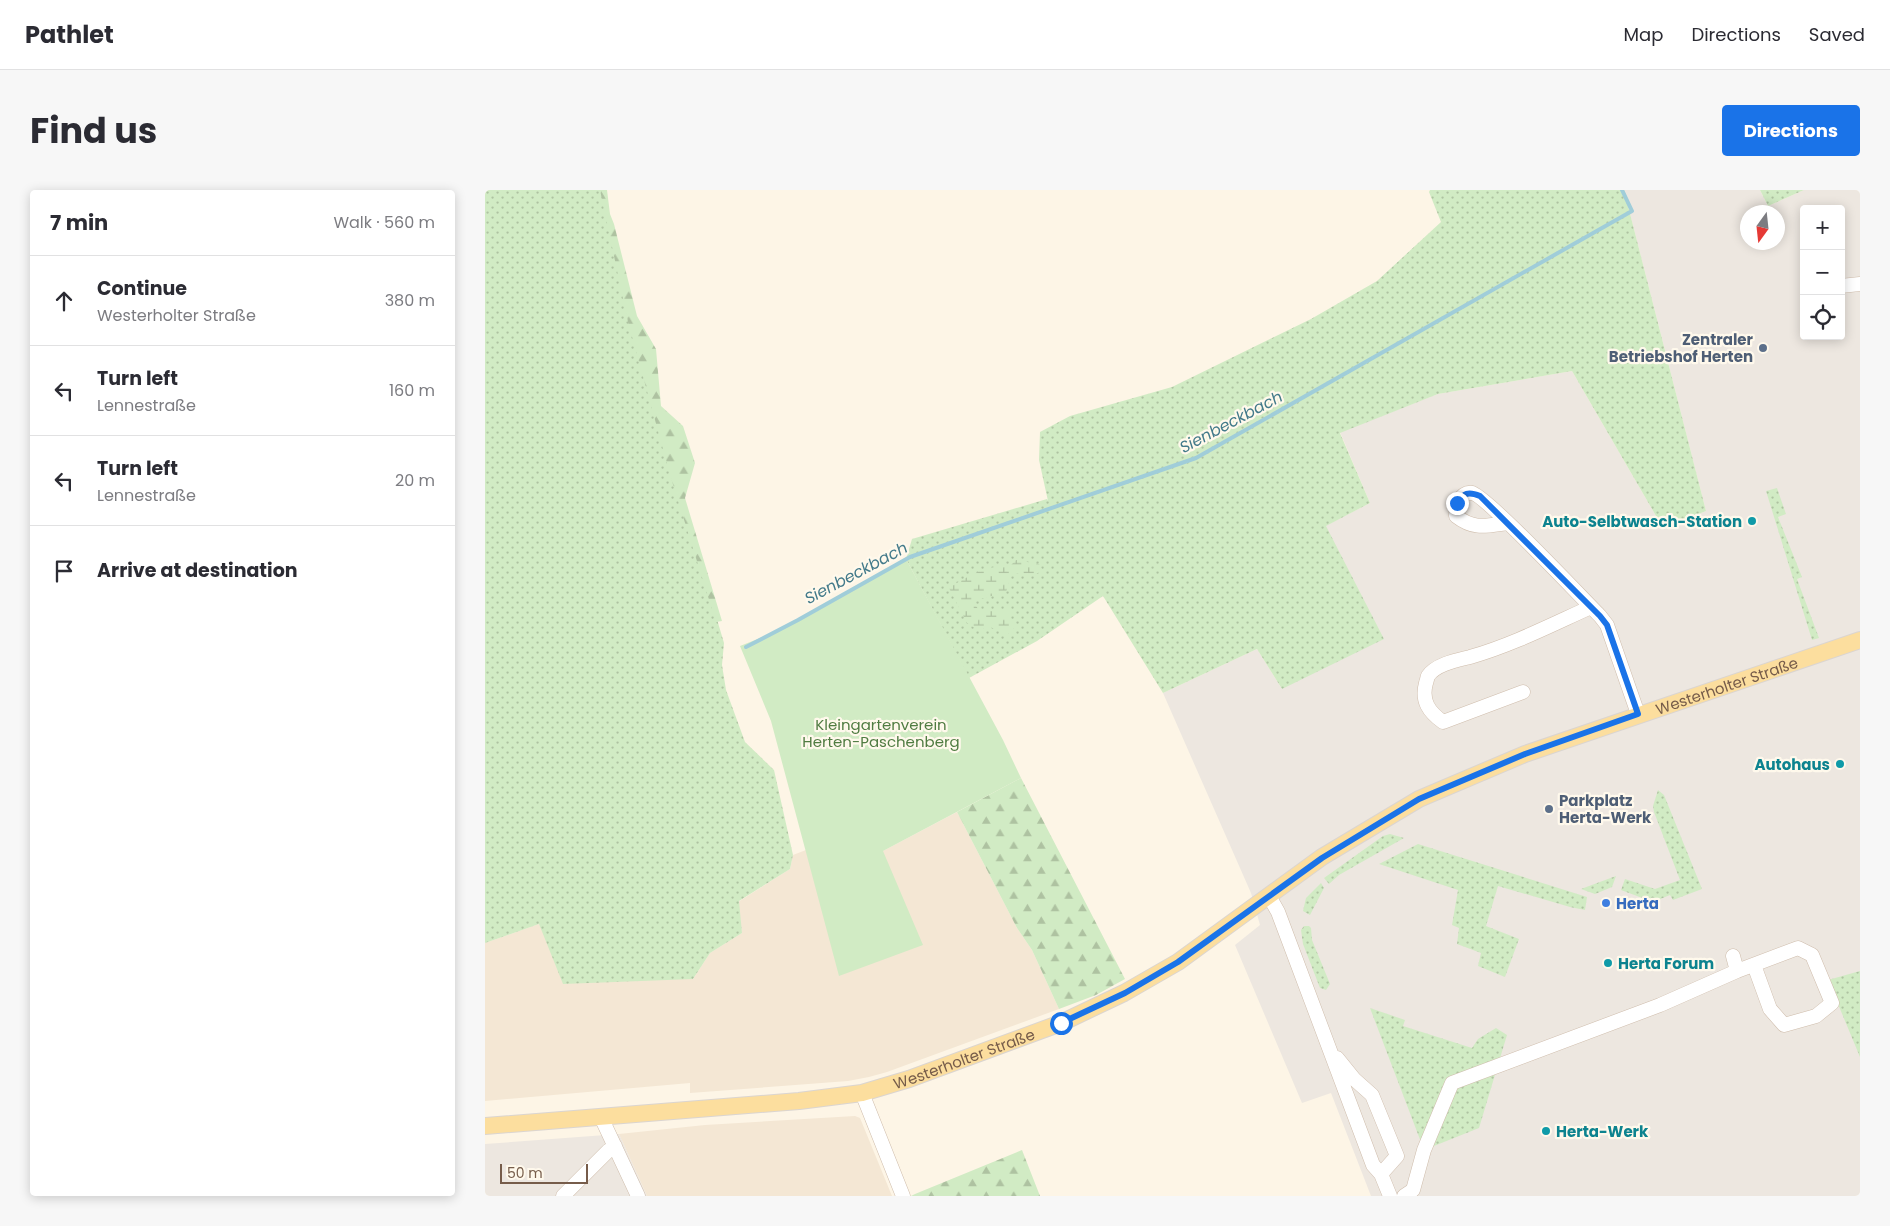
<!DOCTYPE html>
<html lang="en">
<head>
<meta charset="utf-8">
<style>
	:root { --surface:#fff; --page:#f7f7f7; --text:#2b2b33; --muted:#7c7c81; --line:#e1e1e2; --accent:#1a73e8 }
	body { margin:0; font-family:Poppins,sans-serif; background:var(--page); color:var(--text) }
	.controls { position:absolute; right:15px; top:15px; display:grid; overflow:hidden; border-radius:5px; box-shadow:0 2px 12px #0003 }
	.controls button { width:45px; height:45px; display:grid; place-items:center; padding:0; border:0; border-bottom:1px solid var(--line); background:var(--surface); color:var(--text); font:25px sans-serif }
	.compass { position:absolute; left:1255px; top:15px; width:45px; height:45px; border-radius:50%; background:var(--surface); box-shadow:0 2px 12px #0003; rotate:195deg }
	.scale { position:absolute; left:15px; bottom:12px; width:88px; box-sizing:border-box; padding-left:5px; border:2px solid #765c4a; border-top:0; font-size:14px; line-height:18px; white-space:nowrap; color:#765c4a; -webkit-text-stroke:4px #fff9ec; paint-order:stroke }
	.stop { position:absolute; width:15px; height:15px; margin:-11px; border:4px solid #1a73e8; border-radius:50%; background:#fff }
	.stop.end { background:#1a73e8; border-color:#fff; box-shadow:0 1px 5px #0008 }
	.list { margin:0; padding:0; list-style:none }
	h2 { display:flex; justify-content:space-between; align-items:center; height:65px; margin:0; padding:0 20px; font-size:21px }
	h2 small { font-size:16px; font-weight:400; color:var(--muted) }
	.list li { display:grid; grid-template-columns:32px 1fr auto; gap:15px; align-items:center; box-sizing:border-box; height:90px; padding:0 20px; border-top:1px solid var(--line) }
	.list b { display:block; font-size:19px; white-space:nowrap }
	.list p { margin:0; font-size:16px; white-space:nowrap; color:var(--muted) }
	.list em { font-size:16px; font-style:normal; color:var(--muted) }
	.icon { flex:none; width:28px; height:28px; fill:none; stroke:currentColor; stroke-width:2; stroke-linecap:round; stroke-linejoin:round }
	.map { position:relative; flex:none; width:1375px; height:1006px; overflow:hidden; border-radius:5px }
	header { display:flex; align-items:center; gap:30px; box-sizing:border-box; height:70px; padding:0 25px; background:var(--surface); border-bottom:1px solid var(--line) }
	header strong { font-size:24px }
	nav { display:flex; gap:28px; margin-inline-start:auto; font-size:18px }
	.intro { display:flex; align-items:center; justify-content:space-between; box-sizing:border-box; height:120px; padding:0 30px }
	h1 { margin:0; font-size:35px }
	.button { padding:12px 22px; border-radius:5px; background:var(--accent); color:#fff; font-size:18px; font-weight:700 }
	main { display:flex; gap:30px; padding:0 30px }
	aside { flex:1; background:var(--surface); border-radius:5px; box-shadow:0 2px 12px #0003 }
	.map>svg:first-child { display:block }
</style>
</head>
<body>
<header>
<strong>Pathlet</strong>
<nav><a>Map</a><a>Directions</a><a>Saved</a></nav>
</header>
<div class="intro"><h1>Find us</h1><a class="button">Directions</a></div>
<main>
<aside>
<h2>7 min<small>Walk · 560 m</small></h2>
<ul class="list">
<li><svg class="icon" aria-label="ahead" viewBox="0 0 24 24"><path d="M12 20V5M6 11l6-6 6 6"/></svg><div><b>Continue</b><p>Westerholter Straße</p></div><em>380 m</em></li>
<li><svg class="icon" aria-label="left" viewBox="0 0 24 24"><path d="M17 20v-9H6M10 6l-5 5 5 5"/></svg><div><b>Turn left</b><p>Lennestraße</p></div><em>160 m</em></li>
<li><svg class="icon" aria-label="left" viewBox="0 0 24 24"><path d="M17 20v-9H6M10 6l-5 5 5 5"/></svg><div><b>Turn left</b><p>Lennestraße</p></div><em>20 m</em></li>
<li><svg class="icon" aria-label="arrive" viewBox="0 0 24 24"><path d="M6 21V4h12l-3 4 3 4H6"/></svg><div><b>Arrive at destination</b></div></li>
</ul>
</aside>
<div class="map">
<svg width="1375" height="1006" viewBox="0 0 1375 1006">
	<defs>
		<pattern id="grass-dots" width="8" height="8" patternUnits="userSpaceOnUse" patternTransform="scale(1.25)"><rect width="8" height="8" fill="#d1ebc4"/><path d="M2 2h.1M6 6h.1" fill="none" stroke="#aec2a1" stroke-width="1.8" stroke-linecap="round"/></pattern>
		<pattern id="forest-firs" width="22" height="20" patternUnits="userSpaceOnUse" patternTransform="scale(1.25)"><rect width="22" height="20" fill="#d1ebc4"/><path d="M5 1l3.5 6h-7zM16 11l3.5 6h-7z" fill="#aec2a1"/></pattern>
		<pattern id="wetland-marsh" width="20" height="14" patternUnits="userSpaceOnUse" patternTransform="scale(1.25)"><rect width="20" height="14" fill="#d1ebc4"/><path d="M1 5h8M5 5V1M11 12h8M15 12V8" fill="none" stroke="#aec2a1"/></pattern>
	</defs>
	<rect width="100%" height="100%" fill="#fdf5e6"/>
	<path fill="#f4e7d4" d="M472 622 532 738 547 760 574 819 402 882 384 887 363 891 205 903V893L0 911V753L54 734 208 789 225 763 257 743 253 712 305 679 308 665 321 660 355 786 398 661Z
		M370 926 375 928 407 1006H162L134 944 220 935Z"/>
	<path fill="#ede7e0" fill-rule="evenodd" d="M1139 0H1275L1283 16 1319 0H1375V1006H886L846 903 817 913 750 755 775 735 766 703 678 503 772 459 797 499 840 336 885 313 855 242 953 204 1087 181 1178 338 1221 321ZM1319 19H1356V146H1319ZM1262 22H1292V52H1262Z
		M134 944 162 1006H0V954Z"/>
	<path fill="url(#grass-dots)" d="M0 0H119L168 213 239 453 237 475 241 500 260 552 289 580 308 665 305 679 254 711 257 743 225 763 208 789 78 794 54 734 0 753Z
		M945 0H1139L1221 321 1178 338 1087 181 953 204 855 243 885 313 841 336 899 449 797 499 772 459 678 503 618 406 552 451 484 488 421 369 427 349 562 309 563 311 554 270 555 242 585 226 687 197 826 129 892 91 956 32 944 2Z
		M1275 0H1319L1283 16Z
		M1292 298 1301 324 1293 327 1317 387 1312 389 1334 448 1327 450 1281 301Z
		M1173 600 1179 605 1217 699 1188 710 1185 705 1168 712 1136 700 1140 689 1170 699 1195 690 1169 622 1168 616Z
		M905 644 919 648 854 685 844 694 839 688 898 646Z
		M933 654 1102 707 1100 720 1085 717 1013 696 1001 736 1034 749 1020 787 993 776 996 763 972 754 974 738 967 735 973 700 894 674Z
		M1131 686 1127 697 1110 704 1096 699Z
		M836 693 839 698 825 725 818 721 821 708Z
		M819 736H824L826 738 827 750 845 794 841 800 835 798 818 754 816 740Z
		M1375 781V867L1343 790Z
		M885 818 920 830 918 836 987 858 993 849 1011 838 1022 845 994 938 939 960Z"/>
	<path fill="url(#forest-firs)" d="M115 0H122L125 24 129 34 152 126 171 159 176 216 198 236 210 273 200 308 237 431 231 432 186 288 143 132Z
		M536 588 640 789 611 805 574 819 547 760 532 738 472 622Z
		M537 960 555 1006H426L430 1004Z"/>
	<path fill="url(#wetland-marsh)" d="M531 370 554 374 558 381 548 385 527 383 521 402 488 411 493 419 524 420 525 430 531 436 522 445 501 435 496 442 482 433 464 398C481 387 505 374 525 376Z"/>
	<path fill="#d1ebc4" d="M421 369 518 550 536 588 398 661 438 755 354 786 286 531 255 456 298 439Z"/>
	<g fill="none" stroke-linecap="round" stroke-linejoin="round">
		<path stroke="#a0cdd9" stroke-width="4" d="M261 457 313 430 425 367 711 268 1147 21 1137 0"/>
		<defs>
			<path id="minor" d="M1356 96 1375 94
				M1022 333C1001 336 989 340 971 326L972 313C975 308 980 302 987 303 1000 305 1098 409 1115 426L1122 435 1153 524
				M1038 502 958 532C944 522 936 511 941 493 942 491 942 488 943 486 951 474 973 470 985 467 1027 455 1066 435 1106 417
				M784 706 793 722 888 975 896 984 905 1006
				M1252 781 1313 758 1327 765 1347 813 1331 826 1299 835 1285 819 1269 775
				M852 868 869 889 887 905 912 966 896 984
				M377 903 418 1006
				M116 927 153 1006
				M78 1006 123 961 130 956
				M919 1006 928 1000 939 960 967 893 1175 815 1252 781 1248 766"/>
			<g id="major">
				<path id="s1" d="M0 936 314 911 377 903 424 889 576 833 639 803 693 772 837 667 934 609 1040 564 1375 450"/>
			</g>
		</defs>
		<use href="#minor" stroke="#cfbdac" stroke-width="15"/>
		<use href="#major" stroke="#dbd5d0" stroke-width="18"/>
		<use href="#minor" stroke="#fff" stroke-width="14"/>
		<use href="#major" stroke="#fcde9e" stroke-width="16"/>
	</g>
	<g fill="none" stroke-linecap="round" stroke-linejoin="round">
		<path stroke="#1a73e8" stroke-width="6" d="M576 833 640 803 693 772 837 668 934 609 1040 564 1153 524 1122 435 1115 426 995 306C983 301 979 303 972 313"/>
	</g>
	<g fill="#5c6f8a" stroke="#fff9ec" stroke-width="2">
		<circle cx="1278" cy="158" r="5"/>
		<circle cx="1064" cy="619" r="5"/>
	</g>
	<g fill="#0f9aa8" stroke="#fff9ec" stroke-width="2">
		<circle cx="1267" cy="331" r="5"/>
		<circle cx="1355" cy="574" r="5"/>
		<circle cx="1123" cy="773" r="5"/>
		<circle cx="1061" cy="941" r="5"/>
	</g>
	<circle fill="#3f7fe0" stroke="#fff9ec" stroke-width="2" cx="1121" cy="713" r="5"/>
	<g text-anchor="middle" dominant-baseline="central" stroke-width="4.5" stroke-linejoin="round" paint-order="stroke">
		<g font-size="15" font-weight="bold" fill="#4e5e75" stroke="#fff9ec" text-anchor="end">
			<text x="1268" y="149">Zentraler<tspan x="1268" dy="17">Betriebshof Herten</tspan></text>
			<text x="1074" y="610" text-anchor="start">Parkplatz<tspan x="1074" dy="17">Herta-Werk</tspan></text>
		</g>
		<g font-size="15" font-weight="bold" fill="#0d838f" stroke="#fff9ec" text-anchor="end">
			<text x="1257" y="331">Auto-Selbtwasch-Station</text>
			<text x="1345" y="574">Autohaus</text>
			<text x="1133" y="773" text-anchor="start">Herta Forum</text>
			<text x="1071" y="941" text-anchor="start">Herta-Werk</text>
		</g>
		<g font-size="15" fill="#765c4a" stroke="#fff9ec">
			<text stroke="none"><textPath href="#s1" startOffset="1341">Westerholter Straße</textPath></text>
			<text stroke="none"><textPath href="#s1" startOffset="486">Westerholter Straße</textPath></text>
		</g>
		<g font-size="15" fill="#507c42" stroke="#fff9ec">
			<text x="396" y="534">Kleingartenverein<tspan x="396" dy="17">Herten-Paschenberg</tspan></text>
		</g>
		<g font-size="15" font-weight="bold" fill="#366cbe" stroke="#fff9ec" text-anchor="start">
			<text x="1131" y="713">Herta</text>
		</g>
		<g font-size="16" font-style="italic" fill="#437a8a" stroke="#fff9ec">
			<text transform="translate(746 232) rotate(-28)">Sienbeckbach</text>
			<text transform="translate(371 383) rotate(-28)">Sienbeckbach</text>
		</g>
	</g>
</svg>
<div class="controls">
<button>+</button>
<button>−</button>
<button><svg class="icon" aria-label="locate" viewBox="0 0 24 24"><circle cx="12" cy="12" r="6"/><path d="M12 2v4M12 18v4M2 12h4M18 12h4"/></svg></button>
</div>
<svg class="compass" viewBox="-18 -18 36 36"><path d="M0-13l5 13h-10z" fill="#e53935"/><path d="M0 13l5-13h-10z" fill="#7c7c81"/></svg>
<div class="scale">50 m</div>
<div class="stop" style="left:576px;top:833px"></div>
<div class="stop end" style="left:972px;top:313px"></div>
</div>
</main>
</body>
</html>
